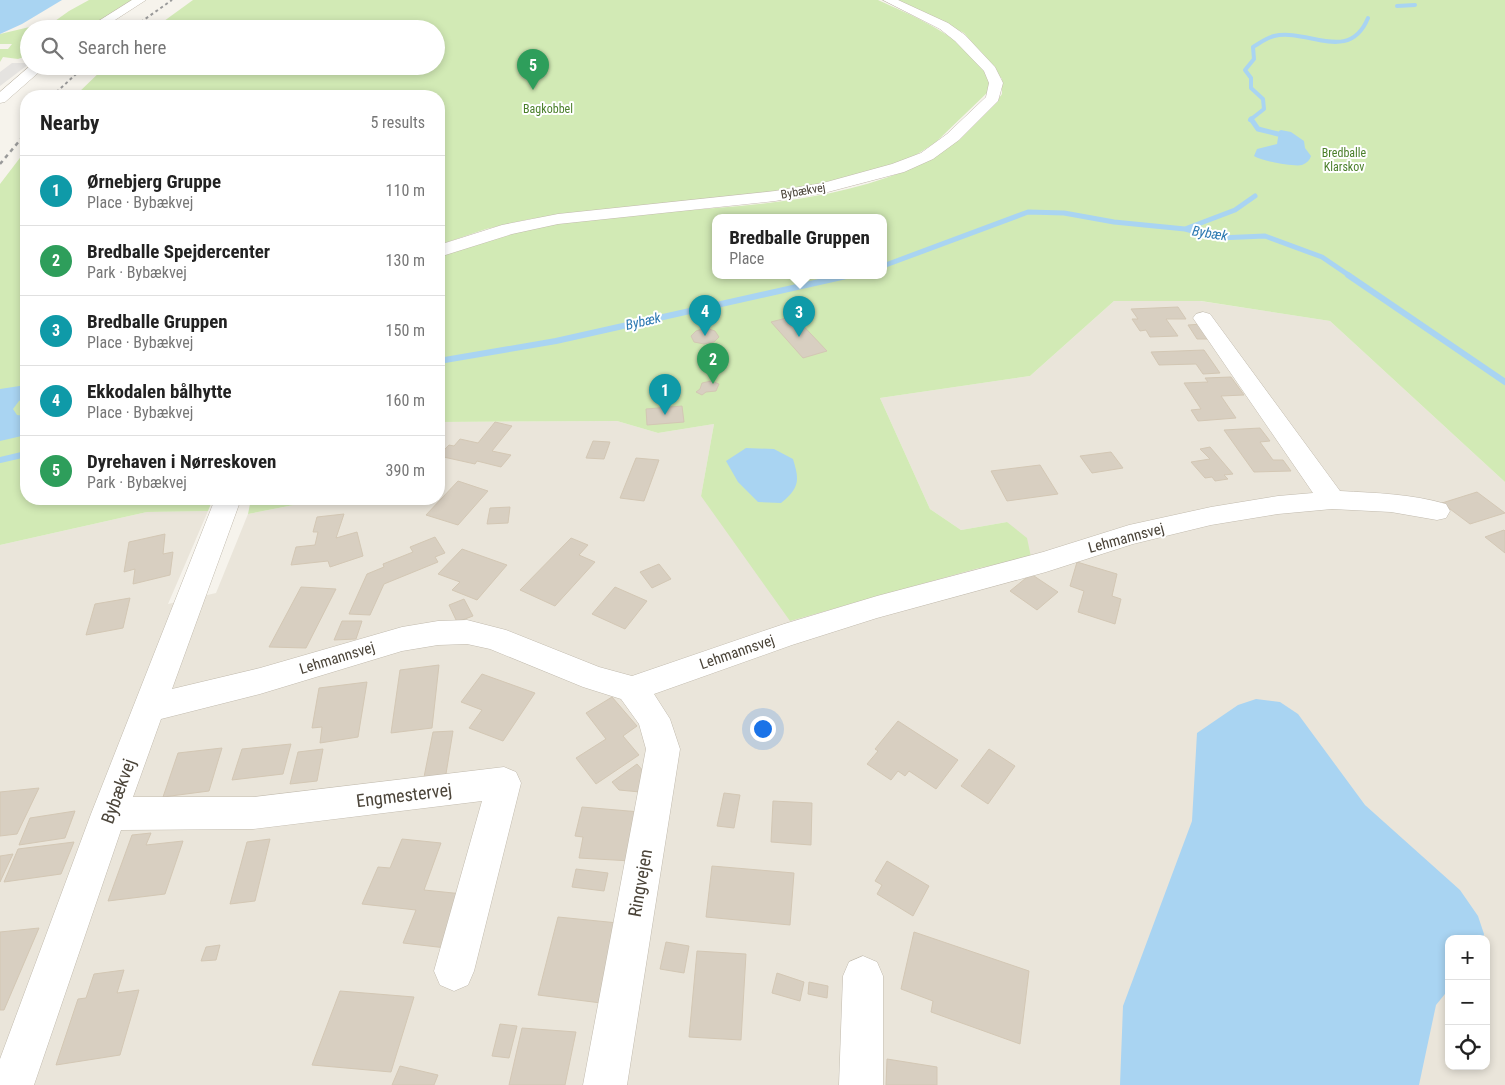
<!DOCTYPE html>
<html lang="en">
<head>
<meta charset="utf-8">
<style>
	:root { --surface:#fff; --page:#f2f2f2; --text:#222; --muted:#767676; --line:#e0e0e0; --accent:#fc3f1d }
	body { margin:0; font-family:"Roboto Condensed",sans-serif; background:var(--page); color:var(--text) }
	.controls { position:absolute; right:15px; bottom:15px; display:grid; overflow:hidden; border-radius:10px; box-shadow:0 2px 8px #0003 }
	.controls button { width:45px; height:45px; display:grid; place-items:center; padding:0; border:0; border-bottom:1px solid var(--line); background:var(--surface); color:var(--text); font:25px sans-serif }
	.you { position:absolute; left:762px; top:728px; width:18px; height:18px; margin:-12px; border:4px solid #fff; border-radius:50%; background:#1a73e8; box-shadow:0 0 0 8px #1a73e833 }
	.badge { display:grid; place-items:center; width:32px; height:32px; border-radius:50%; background:var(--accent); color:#fff; font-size:16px; font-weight:700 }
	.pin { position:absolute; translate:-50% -41px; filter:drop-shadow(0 1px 2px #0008) }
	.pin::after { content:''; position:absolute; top:26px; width:18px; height:15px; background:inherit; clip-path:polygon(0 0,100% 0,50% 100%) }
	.popup { position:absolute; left:712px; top:214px; width:175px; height:65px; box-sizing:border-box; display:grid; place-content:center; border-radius:10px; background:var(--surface); filter:drop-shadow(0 1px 4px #0005); font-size:16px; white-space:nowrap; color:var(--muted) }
	.popup b { font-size:19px; color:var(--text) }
	.popup::after { content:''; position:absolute; left:50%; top:100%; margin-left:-10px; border:10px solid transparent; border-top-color:var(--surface) }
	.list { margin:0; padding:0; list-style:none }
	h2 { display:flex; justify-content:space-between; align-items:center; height:65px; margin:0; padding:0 20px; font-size:21px }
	h2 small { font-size:16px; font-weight:400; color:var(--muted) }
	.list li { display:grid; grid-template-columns:32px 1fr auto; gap:15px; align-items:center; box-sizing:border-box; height:70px; padding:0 20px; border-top:1px solid var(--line) }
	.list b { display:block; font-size:19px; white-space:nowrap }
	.list p { margin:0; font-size:16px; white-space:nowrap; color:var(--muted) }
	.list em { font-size:16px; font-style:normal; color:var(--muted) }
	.icon { flex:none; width:28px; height:28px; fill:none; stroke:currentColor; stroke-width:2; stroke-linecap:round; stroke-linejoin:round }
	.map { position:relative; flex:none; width:1505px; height:1085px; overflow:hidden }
	.search { position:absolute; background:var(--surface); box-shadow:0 2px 8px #0003; left:20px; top:20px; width:425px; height:55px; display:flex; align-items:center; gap:12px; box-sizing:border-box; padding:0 18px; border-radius:28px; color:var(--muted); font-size:19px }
	.panel { position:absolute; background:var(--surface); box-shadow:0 2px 8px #0003; left:20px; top:90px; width:425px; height:415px; border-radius:20px }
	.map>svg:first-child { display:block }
</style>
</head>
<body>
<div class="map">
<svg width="1505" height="1085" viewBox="0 0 1505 1085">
	<rect width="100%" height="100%" fill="#f6f3ec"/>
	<path fill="#eae5da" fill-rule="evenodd" d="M1114 301H1200L1330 321 1505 482V1085H0V545L147 512 208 511 168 604 216 593 248 514 324 499H439V422L617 421 658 433 714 424 701 496 975 569 1030 557 1007 522 961 530 930 509 880 398 1030 376ZM1449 939H1486V1066H1449Z"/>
	<path fill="#d2eab5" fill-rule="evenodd" d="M89 0H133L85 29H29V55L18 59 3 57 0 62V49H8L12 44H0V34L55 21 69 11Z
		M193 0H878C911 15 990 47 990 90L935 143 911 158 875 170 831 182 762 194 530 219 486 229 439 245V96H75L106 66H436V29H153Z
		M898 0H1505V482L1330 321 1201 301H1114L1030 376 880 398 930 509 961 530 1007 522 1027 538 1031 557 975 569 790 621 701 496 714 424 658 433 617 421 439 422V256C475 245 511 232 548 225 669 203 799 217 914 167 947 152 973 123 999 98L1002 94V79L964 33ZM715 218H883V276H715Z
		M26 150V499H213L208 511 147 512 0 545V184Z
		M251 499H324L248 514Z"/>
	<path fill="#e5e3e0" d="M12 63H29V64L0 86V72Z"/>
	<path fill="#a9d4f2" d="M0 0H62L22 24 0 34Z
		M1281 130 1291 132 1304 141 1305 148 1311 156C1310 160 1307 163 1302 165 1294 167 1261 161 1254 156L1257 149 1277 144 1279 131Z
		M26 385V397L19 401 13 409 17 415 26 416V435L0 441V389Z
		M746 448 774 449 793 459C800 481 799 488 781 503L758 502 738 482 726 461Z
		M1256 699 1280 702 1298 714 1365 805 1460 890 1478 916 1484 934 1483 939H1449V989L1436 1005 1419 1085H1120L1123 1006 1192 821 1197 733 1238 705Z"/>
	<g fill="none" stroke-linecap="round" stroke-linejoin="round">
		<path stroke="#a9d4f2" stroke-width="4" d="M1397 6 1415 5
			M1250 120 1264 109 1263 99 1251 88V78L1245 70 1254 59 1253 47C1260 43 1266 38 1274 36 1308 28 1349 64 1368 18"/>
		<path stroke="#a9d4f2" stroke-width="5" d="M1251 119 1258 129 1278 134
			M1185 229 1235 210 1255 196
			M883 266 1028 212 1064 213 1114 222 1185 229 1219 238 1265 236 1322 257 1350 276"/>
		<path stroke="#a9d4f2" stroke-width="6" d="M1348 275 1505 382
			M439 361 556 341 846 276
			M0 460 26 454"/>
	</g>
	<path fill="#d8cfc1" stroke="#d3c7b4" d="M1178 307 1186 319H1166L1178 336 1150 337 1146 330 1140 331 1132 319H1138L1131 309Z
		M794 316 827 351 803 358 771 322Z
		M1202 324 1212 339H1197L1188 325Z
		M706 328 715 331 719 337 714 342 704 344 694 342 691 336 696 331Z
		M1204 350 1220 373 1203 374 1196 364 1159 365 1151 352Z
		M1231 377 1244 395 1221 396 1236 418 1198 421 1191 410 1201 409 1184 383 1208 382 1205 378Z
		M711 381 719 384 716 391 706 392 702 395 696 392 700 389 702 383Z
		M682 406 684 422 647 425 646 409Z
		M495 422 512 426 492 451 511 455 501 467 477 461 475 464 439 456V448L445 449 449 445 454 446 460 439 478 443Z
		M1260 428 1270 441 1260 442 1273 460H1283L1291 471 1254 472 1224 430Z
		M593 441 610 442 604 459 586 458Z
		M1210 447 1233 474 1224 475 1228 479 1215 481 1212 477 1205 478 1191 462 1210 459 1200 449Z
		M1111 452 1123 468 1092 473 1080 456Z
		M636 458 659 460 644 501 620 498Z
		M1040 465 1058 494 1007 501 991 471Z
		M458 481 488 491 458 525 426 515Z
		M1477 492 1505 513 1470 524 1442 503Z
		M510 507 508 523 487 524 490 508Z
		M344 514 336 538 357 532 363 556 330 567 328 561 291 565 296 547 315 545 318 532H313L317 517Z
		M1504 530 1505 531V553L1485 537Z
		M165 534 163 554 173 552 170 575 133 584 135 569 124 572 129 542Z
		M435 537 445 553 435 557 438 562 384 584 370 615 349 614 367 574 384 567 383 564 413 552 410 547Z
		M571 538 588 545 579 555 595 562 555 606 520 590Z
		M462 549 507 565 477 600 452 590 460 582 438 574Z
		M1077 562 1117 574 1112 596 1121 599 1115 624 1078 612 1084 591 1070 586Z
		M659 564 671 579 652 588 640 572Z
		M1031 574 1058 592 1037 610 1010 591Z
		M301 587 336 589 306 648 269 647Z
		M615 587 647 601 625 629 592 614Z
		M130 598 123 628 86 635 95 604Z
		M464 599 473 616 457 622 449 605Z
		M342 621H362L356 639 334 640Z
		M439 665 432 728 391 733 400 670Z
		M482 674 535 693 503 741 469 728 482 710 461 702Z
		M367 682 358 737 320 743 322 727 312 728 319 688Z
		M612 697 637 726 623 736 639 755 596 784 576 758 606 739 586 713Z
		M898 721 958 760 936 789 909 771 905 776 898 771 891 780 867 764 878 751 875 749Z
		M453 731 445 780 423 782 433 732Z
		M291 744 283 774 232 780 242 749Z
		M222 748 209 791 163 797 178 753Z
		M323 749 317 781 290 784 298 752Z
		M989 749 1015 766 988 804 961 786Z
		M637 764 653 782 640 792 619 790 612 782Z
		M39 788 17 834 0 836V792Z
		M724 793 740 795 734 828 717 826Z
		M773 801 812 803 811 845 771 842Z
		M582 807 640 812 631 861 579 858 583 837 575 836Z
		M75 811 65 838 19 845 30 818Z
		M151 833 146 845 183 841 165 894 108 901 132 835Z
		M270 839 255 901 230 904 247 842Z
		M402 839 441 843 424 890 463 894 446 948 403 943 416 910 362 904 378 867 390 868Z
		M74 842 61 874 4 882 18 849Z
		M13 854 0 882V856Z
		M887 861 929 886 913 916 877 894 882 885 875 881Z
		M712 866 794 873 790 925 706 917Z
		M576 869 608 873 604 891 572 887Z
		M558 917 618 923 601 1003 538 995Z
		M39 928 4 1010H0V932Z
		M914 932 1029 971 1020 1044 931 1012 933 1001 901 989Z
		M666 942 689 946 684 973 660 969Z
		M220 945 216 960 201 961 206 947Z
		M697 951 746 954 741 1040 689 1037Z
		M124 970 117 993 139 990 120 1055 56 1065 78 999 86 998 94 974Z
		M777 973 804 982 800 1001 772 993Z
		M809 982 828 986 827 998 808 994Z
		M340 991 414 997 391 1072 312 1065Z
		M500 1024 517 1026 509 1058 492 1056Z
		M522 1028 576 1032 565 1085H509Z
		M887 1059 937 1067V1085H886Z
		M400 1066 438 1075 434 1085H392Z"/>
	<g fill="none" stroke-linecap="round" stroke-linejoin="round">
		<defs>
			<path id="minor" d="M132 0H146L101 29H86Z
				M883 0H898L948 23 965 35 995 67 1003 83 998 101 959 140 933 159 904 172 824 193 775 201 558 224 512 234 439 257V245L502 225 558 214 775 191 823 183 892 164 921 153 947 134 986 97 989 83 984 71 955 41 940 29Z
				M30 66H46L5 102 0 103V92Z
				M1203 312 1210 314 1340 491C1376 493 1412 494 1446 504L1450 511 1446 518 1437 520 1391 512 1332 509 1278 514 1211 525 1133 544 1046 572 877 618 792 645 654 694 670 719 680 749 627 1085H583L646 749 639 724 621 699 583 687 490 649 467 644 438 645 402 651 260 694 161 719 133 797H253L504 767 516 772 521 783 474 971 468 985 454 991 440 985 434 971 482 801 253 829 121 830 34 1085H0V1059L91 814 215 499H241L172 689 260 668 402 627 438 621 467 620 506 630 599 667 632 676 784 624 877 596 1043 552 1129 525 1211 507 1278 496 1313 493 1193 318 1196 314Z
				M863 956 877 962 883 976V1085H839L843 976 849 962Z"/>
		</defs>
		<use href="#minor" stroke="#c2bbae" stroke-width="1"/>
		<use href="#minor" fill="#fff" fill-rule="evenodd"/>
		<path stroke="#9a9a9a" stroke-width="2" stroke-dasharray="3 3" stroke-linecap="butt" d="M131 29 172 0
			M52 96 85 66"/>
		<path stroke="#9a9a9a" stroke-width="2.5" stroke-dasharray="4 4" stroke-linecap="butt" d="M0 164 26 133"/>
	</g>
	<g text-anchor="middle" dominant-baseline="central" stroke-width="4" stroke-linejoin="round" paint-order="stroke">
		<g font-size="12" fill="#4a7f2a" stroke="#fff">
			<text x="548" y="109">Bagkobbel</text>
			<text x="1344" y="153">Bredballe<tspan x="1344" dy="14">Klarskov</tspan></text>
		</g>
		<g font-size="12" fill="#4b4439" stroke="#fff">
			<text transform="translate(803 191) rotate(-10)">Bybækvej</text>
		</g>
		<g font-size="14" font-style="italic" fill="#2e7ab2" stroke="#fff">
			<text transform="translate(1210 233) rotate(9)">Bybæk</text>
			<text transform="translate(643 321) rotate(-13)">Bybæk</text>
		</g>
		<g font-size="15" fill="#4b4439" stroke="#fff">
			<text transform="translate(1126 538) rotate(-15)">Lehmannsvej</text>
			<text transform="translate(737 652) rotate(-19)">Lehmannsvej</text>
			<text transform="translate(337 658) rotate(-17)">Lehmannsvej</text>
		</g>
		<g font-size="18" fill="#4b4439" stroke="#fff">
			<text transform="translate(118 791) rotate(-70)">Bybækvej</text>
			<text transform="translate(404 795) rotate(-7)">Engmestervej</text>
			<text transform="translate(640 883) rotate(-80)">Ringvejen</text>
		</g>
	</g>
</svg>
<div class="controls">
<button>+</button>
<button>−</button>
<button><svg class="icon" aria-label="locate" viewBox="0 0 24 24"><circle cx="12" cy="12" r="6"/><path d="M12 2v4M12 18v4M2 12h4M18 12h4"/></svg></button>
</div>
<div class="you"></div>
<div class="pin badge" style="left:665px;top:415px;background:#0f9aa8">1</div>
<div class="pin badge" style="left:713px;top:384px;background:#2e9e5b">2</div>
<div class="pin badge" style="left:799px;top:337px;background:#0f9aa8">3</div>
<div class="popup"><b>Bredballe Gruppen</b>Place</div>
<div class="pin badge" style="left:705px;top:336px;background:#0f9aa8">4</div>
<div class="pin badge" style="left:533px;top:90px;background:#2e9e5b">5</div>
<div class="search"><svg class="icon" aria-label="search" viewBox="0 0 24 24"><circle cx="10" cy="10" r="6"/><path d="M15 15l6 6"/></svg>Search here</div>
<section class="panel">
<h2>Nearby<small>5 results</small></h2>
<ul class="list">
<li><span class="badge" style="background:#0f9aa8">1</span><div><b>Ørnebjerg Gruppe</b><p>Place · Bybækvej</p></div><em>110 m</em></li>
<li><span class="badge" style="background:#2e9e5b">2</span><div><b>Bredballe Spejdercenter</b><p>Park · Bybækvej</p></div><em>130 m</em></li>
<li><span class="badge" style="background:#0f9aa8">3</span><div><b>Bredballe Gruppen</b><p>Place · Bybækvej</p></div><em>150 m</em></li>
<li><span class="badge" style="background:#0f9aa8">4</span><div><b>Ekkodalen bålhytte</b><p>Place · Bybækvej</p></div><em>160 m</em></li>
<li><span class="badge" style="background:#2e9e5b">5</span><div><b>Dyrehaven i Nørreskoven</b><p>Park · Bybækvej</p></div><em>390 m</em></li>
</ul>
</section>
</div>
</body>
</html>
